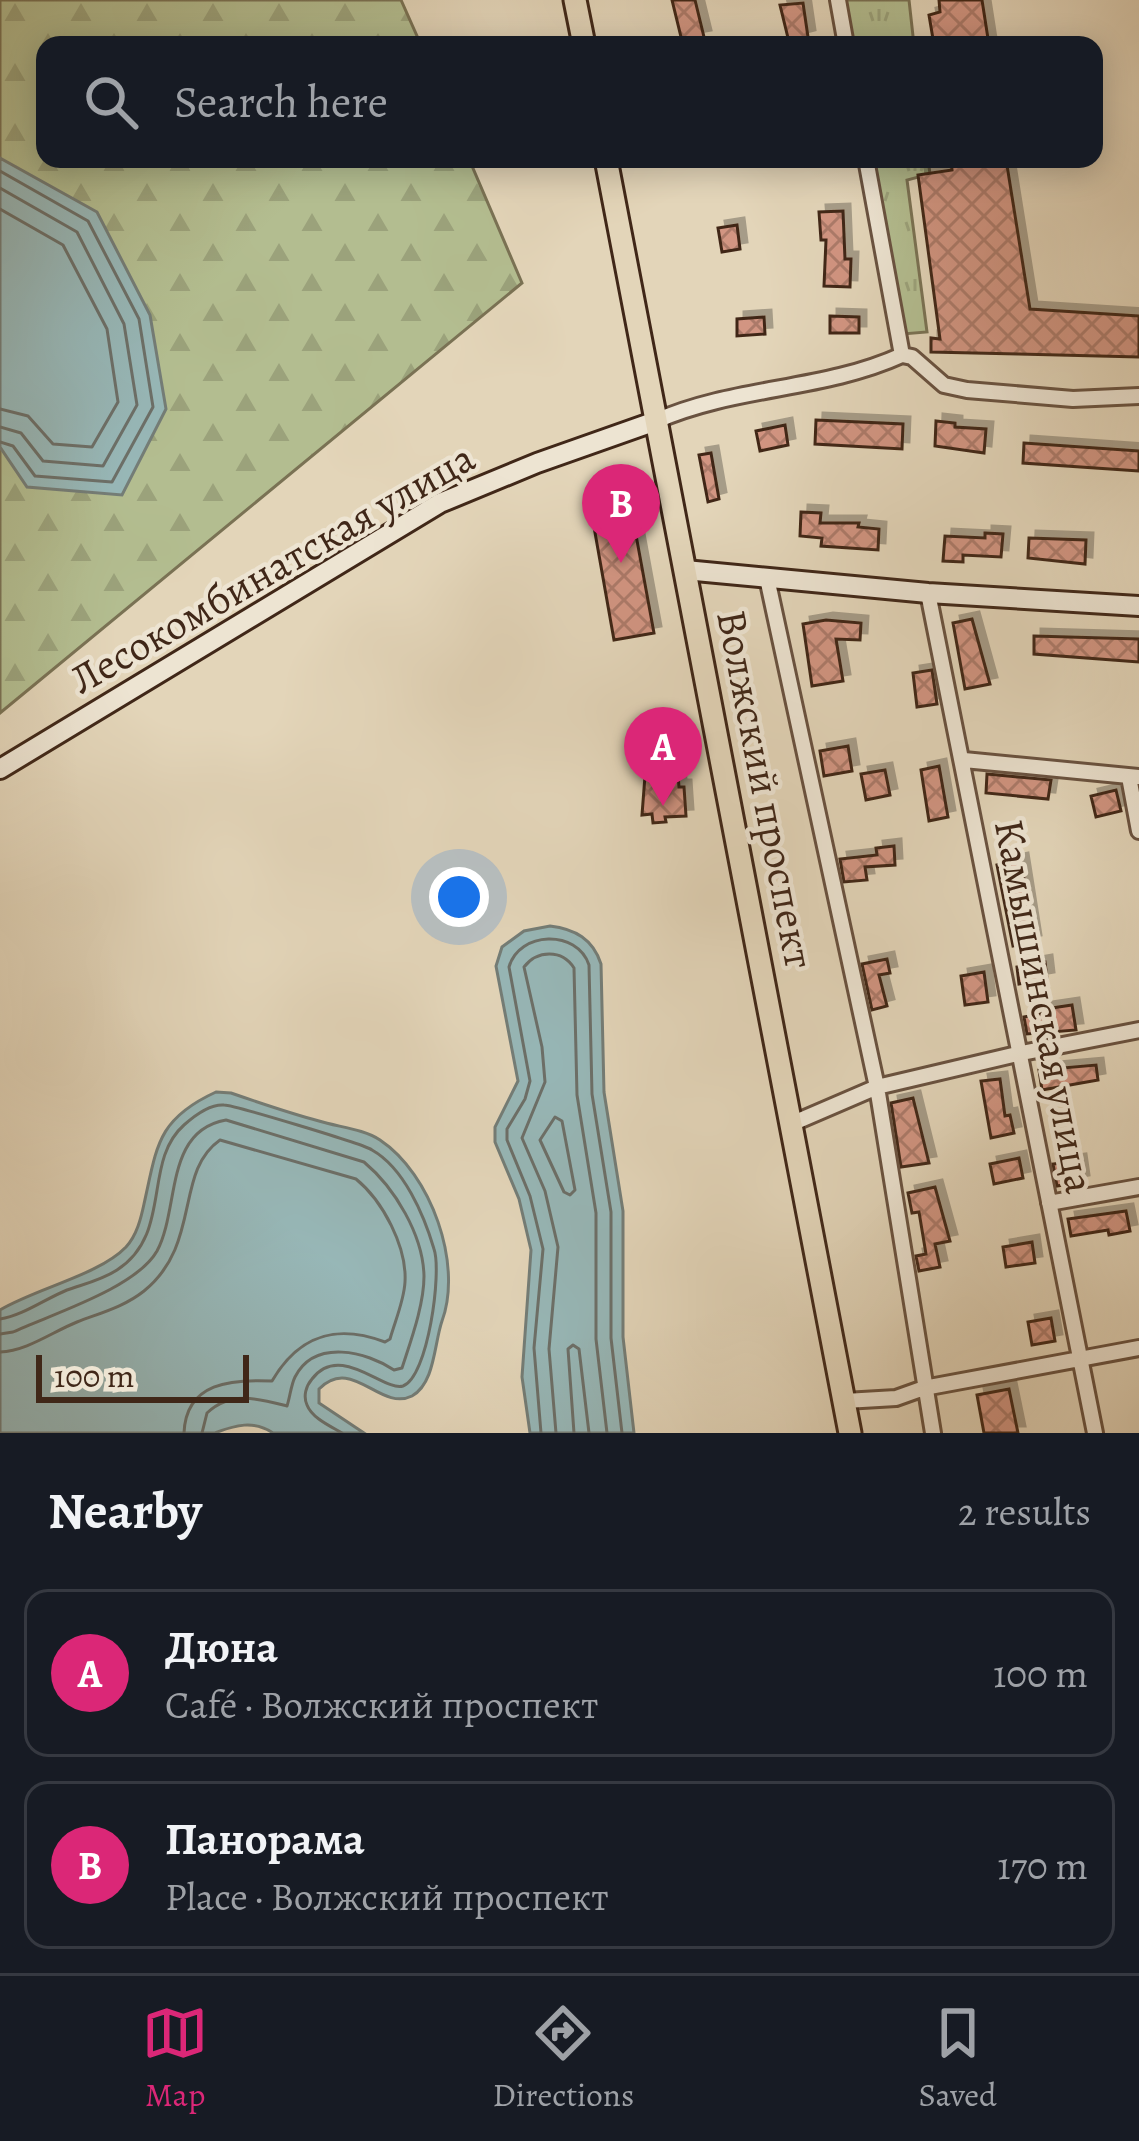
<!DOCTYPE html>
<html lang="en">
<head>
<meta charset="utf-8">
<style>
	:root { --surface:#171b24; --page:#20242c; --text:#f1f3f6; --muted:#9ea1a6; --line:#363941; --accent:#db2777 }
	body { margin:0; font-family:Alegreya,serif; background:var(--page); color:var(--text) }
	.scale { position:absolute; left:36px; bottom:30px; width:213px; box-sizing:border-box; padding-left:12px; border:6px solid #402718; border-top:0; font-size:33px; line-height:42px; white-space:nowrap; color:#402718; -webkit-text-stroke:9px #ede4d2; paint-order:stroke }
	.you { position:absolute; left:459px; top:897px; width:42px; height:42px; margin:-30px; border:9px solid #fff; border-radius:50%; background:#1a73e8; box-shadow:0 0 0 18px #1a73e833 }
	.badge { display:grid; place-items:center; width:78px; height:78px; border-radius:50%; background:var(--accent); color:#fff; font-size:39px; font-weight:700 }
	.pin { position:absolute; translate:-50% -99px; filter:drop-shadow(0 3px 6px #0008) }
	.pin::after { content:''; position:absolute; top:63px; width:42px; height:36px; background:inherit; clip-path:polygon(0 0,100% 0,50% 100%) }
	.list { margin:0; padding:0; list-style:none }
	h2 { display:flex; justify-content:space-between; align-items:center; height:156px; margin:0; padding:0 48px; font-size:51px }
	h2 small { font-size:39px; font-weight:400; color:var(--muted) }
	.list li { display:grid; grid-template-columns:78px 1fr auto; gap:36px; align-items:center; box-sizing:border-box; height:168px; margin:0 24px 24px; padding:0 24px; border:3px solid var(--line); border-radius:24px }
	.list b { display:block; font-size:45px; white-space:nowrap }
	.list p { margin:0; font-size:39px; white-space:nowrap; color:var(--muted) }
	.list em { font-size:39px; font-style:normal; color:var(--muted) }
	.icon { flex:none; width:66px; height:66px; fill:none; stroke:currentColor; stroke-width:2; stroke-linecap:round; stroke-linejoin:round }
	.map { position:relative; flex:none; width:1139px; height:1433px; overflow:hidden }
	.search { position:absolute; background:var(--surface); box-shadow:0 6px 30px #0003; left:36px; right:36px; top:36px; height:132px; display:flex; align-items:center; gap:30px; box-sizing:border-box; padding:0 42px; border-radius:24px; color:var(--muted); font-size:45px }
	.sheet { height:540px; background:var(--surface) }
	nav { display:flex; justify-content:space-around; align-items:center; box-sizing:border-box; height:168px; border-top:3px solid var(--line); background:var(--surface); font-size:33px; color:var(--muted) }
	nav a { display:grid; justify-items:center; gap:6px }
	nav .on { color:var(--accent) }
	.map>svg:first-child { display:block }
</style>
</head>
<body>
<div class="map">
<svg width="1139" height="1433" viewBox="0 0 1139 1433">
	<defs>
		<pattern id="grass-tufts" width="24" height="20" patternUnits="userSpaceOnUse" patternTransform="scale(3)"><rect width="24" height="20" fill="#b3bd90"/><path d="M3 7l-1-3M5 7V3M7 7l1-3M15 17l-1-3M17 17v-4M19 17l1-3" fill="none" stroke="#9ba27b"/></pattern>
		<pattern id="forest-firs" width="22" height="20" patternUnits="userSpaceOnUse" patternTransform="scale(3)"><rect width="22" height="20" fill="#b3bd90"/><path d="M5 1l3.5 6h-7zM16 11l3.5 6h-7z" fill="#9ba27b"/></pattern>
		<pattern id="building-cross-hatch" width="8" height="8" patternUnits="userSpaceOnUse" patternTransform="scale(3)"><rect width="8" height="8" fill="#d29582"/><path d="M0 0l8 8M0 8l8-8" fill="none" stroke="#ac7a69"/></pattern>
		<filter id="shadow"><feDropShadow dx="7" dy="-7" stdDeviation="0" flood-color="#0004"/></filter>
	</defs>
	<rect width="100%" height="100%" fill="#e3d5b9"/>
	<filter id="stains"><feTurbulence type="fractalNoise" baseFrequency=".00167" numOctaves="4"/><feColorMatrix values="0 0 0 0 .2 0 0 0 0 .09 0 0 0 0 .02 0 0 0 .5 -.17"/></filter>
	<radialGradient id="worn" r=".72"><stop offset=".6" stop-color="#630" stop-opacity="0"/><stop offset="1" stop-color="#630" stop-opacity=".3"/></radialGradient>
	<path fill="url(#grass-tufts)" stroke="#7a7254" stroke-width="3" d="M834 0H909L914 45H843Z
		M867 159H928L930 174 907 180 927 332 903 334Z"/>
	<path fill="url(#forest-firs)" stroke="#7a7254" stroke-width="3" d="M0 0H401L421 45H45V159H469L522 283 0 713Z"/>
	<path fill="#97b7b7" stroke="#747d77" stroke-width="3" d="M0 158 97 212 150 315 166 409 122 495 27 487 0 447Z
		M550 926C575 929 593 939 601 964L604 1092 623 1211V1337L634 1433H530L522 1377 531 1250 519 1199 495 1142V1127L518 1081 496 966 502 947 524 931Z
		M216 1092 231 1093C260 1103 289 1113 319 1121 338 1127 364 1129 380 1140 431 1174 463 1264 442 1321 434 1344 435 1383 412 1396 380 1412 352 1355 319 1389V1403L364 1433H273C254 1420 235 1425 215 1433H0V1310C37 1288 99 1275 126 1247 137 1235 141 1218 144 1204 157 1146 157 1119 216 1092Z"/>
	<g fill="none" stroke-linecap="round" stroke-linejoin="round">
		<path stroke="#6c6f68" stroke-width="3" d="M0 171 88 221 139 319 153 407 112 482 35 476 13 446 0 442
			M0 188 77 232 124 324 137 405 103 466 43 461 21 433 0 427
			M0 209 63 245 107 329 118 402 92 447 53 444 28 416 0 409
			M555 1117 562 1121 575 1190 570 1195 564 1192 540 1140Z
			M0 1319C22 1316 45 1299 67 1290 84 1284 102 1280 117 1270 173 1234 142 1162 184 1125 194 1116 210 1104 224 1105 233 1105 364 1144 372 1150 404 1168 424 1215 434 1249 442 1272 428 1377 403 1386 384 1392 340 1342 312 1379 306 1386 303 1396 307 1405 312 1418 330 1426 342 1433
			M0 1334 13 1332C52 1314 136 1288 157 1251 180 1208 164 1131 226 1120L364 1162C395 1188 423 1235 424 1276 424 1305 411 1340 402 1368L394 1370C367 1352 315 1338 295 1377 291 1385 290 1397 287 1406 260 1399 231 1390 207 1413L202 1433
			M0 1352C27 1351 52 1332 77 1322 100 1313 124 1307 144 1291 202 1244 174 1172 220 1140L356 1179C383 1201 407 1247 405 1282 404 1301 395 1321 390 1339L385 1342C335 1323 298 1336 272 1381 232 1379 186 1382 184 1433
			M541 1433 534 1348 543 1249 530 1196 507 1140V1129L525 1099 530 1081 509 967C519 931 577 929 589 965L592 1094 611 1212V1338L622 1433
			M556 1433 549 1349 558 1247 545 1191 522 1138 545 1082 542 1047 524 967C537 950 562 949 574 968L577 1095 596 1213V1339L607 1433
			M574 1433 568 1349 573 1345 579 1349 589 1433"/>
	</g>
	<path fill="url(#building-cross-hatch)" stroke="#402718" stroke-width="3" filter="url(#shadow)" d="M672 0H695L704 37 682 41Z
		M939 0H982L989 45H934L929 15 940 12Z
		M803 3 808 37 789 42 780 5Z
		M951 159H1006L1030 309 1139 316V357L931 352V338L940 339 918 175 952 170Z
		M843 211 845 259H851L850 287 824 286 826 240H821L819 212Z
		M737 225 740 249 722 252 718 228Z
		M830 316 859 317V333H830Z
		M764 317 765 334 737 336V319Z
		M816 420 903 424 902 449 815 444Z
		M936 421 955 423V427L986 429 984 453 935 446Z
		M785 425 788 445 760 451 756 431Z
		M1024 443 1139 451V471L1023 463Z
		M711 453 719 499 708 502 699 455Z
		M627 486 654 633 614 640 588 493Z
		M801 512 821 513 820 523H859L858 527 879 529 878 550 821 546 822 538 800 536Z
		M985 533 1003 534 1001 557 963 555V562L943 561 945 536 985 538Z
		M1029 538 1086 540 1085 564 1028 558Z
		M972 619 990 684 965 689 953 623Z
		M826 620 861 623 860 640 836 639 843 681 812 686 803 624Z
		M1034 636 1139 639V662L1034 654Z
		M932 670 937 704 917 707 913 673Z
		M848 746 852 771 824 776 820 751Z
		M939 766 948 817 929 821 921 770Z
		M885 770 890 795 866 800 861 774Z
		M678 774 679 787H684L686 816 665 817 666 822 653 823 652 814 642 815 645 776Z
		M987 774 1051 780 1048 799 986 793Z
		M1116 790 1121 811 1096 817 1091 796Z
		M894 846 895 865 865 867 867 880 844 882 840 859 877 855 876 848Z
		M1021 860 1034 942 1013 946 997 865Z
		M887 959 890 973 879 975 887 1006 872 1010 862 964Z
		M1045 962 1047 979 1019 984 1017 967Z
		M984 972 988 1002 965 1005 961 976Z
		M1072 1005 1076 1030 1027 1034 1024 1017 1046 1013 1045 1009Z
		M1096 1065 1098 1080 1042 1090 1039 1070Z
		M1000 1079 1005 1116 1010 1115 1014 1133 991 1138 981 1081Z
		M913 1098 929 1163 901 1167 891 1103Z
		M1019 1158 1023 1178 994 1184 990 1164Z
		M1079 1161 1082 1182 1057 1186 1053 1164Z
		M935 1187 950 1241 935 1244 940 1267 919 1271 916 1256 926 1254 919 1212 912 1213 908 1193Z
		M1126 1211 1130 1231 1109 1235 1108 1230 1071 1236 1068 1219Z
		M1032 1242 1035 1263 1006 1267 1003 1247Z
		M1051 1318 1055 1341 1032 1345 1028 1322Z
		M1009 1389 1018 1433H984L977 1395Z"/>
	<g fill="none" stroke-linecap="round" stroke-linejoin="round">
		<defs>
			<path id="street" d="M838 0 846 45
				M866 159 902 355
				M656 421C735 386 823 391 902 355L912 357 944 385 967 390 1073 399 1139 396
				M767 578 877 1087 933 1433
				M928 593 1095 1433
				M964 760 1139 777
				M1129 777 1139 831
				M791 1124 877 1087 1017 1054 1139 1030
				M1049 1203 1139 1187
				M845 1401 896 1398 924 1388 1139 1348"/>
			<path id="secondary" d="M685 570 928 593 1139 606
				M0 769 440 503 537 463 656 421"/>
			<path id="primary" d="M575 0 584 45
				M606 159 850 1433"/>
		</defs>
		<use href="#street" stroke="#695240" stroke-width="20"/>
		<use href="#secondary" stroke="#402718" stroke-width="24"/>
		<use href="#primary" stroke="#402718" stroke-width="27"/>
		<use href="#street" stroke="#ede4d2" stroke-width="14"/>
		<use href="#secondary" stroke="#ede4d2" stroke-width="18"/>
		<use href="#primary" stroke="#e3d5b9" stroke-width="21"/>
	</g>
	<g text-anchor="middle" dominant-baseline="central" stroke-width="9" stroke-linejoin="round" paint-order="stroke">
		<g font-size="42" fill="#402718" stroke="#ede4d2">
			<text transform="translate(272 568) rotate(-30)">Лесокомбинатская улица</text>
			<text transform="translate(766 789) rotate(79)">Волжский проспект</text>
			<text transform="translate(1045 1006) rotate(79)">Камышинская улица</text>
		</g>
	</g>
	<rect width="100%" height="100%" filter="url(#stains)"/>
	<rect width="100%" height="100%" fill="url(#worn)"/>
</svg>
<div class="scale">100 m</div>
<div class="you"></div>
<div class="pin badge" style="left:663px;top:806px">A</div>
<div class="pin badge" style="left:621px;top:563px">B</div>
<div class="search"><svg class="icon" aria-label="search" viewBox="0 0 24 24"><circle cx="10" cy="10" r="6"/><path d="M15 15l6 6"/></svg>Search here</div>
</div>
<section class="sheet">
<h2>Nearby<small>2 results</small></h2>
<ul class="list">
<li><span class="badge">A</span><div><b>Дюна</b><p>Café · Волжский проспект</p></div><em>100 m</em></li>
<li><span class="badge">B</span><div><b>Панорама</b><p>Place · Волжский проспект</p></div><em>170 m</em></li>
</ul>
</section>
<nav>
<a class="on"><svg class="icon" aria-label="map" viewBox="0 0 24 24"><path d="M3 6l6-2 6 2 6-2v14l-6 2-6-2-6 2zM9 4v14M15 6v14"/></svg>Map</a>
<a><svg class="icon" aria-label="directions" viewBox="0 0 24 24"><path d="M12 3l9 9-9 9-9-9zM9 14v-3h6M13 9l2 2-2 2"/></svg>Directions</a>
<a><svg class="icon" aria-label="saved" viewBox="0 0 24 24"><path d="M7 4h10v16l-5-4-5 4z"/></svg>Saved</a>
</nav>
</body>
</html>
